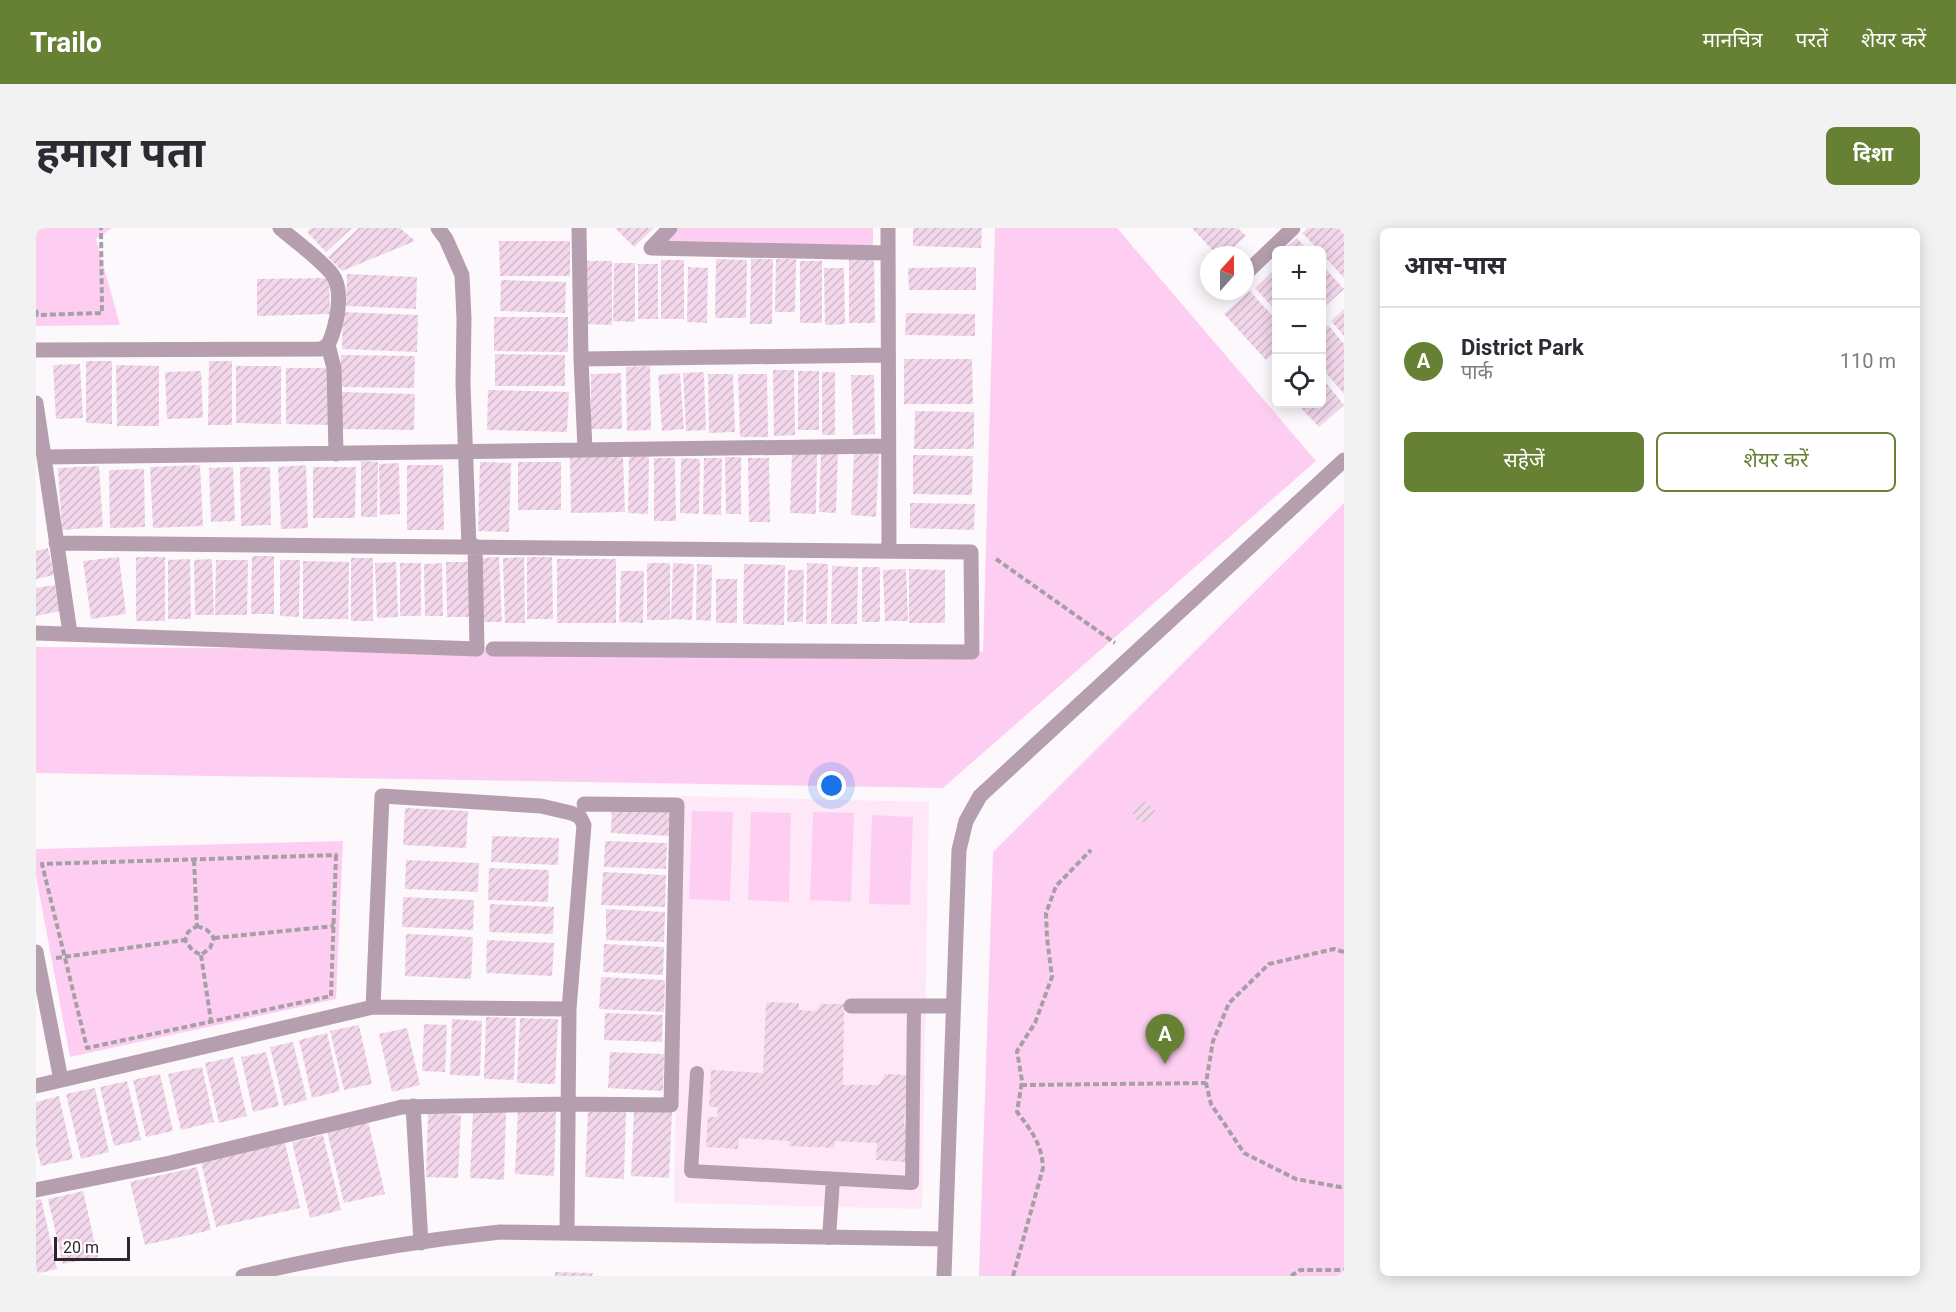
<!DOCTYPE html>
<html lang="hi">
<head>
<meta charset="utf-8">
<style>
	:root { --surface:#fff; --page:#f2f2f3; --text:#2b2b33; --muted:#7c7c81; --line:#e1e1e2; --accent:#678134 }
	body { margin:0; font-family:Roboto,"Noto Sans Devanagari",sans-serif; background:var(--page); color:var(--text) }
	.controls { position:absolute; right:18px; top:18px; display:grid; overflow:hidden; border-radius:9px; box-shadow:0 3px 15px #0003 }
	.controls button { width:54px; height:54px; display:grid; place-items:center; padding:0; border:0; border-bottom:2px solid var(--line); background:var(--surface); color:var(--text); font:30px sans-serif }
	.compass { position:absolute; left:1164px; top:18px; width:54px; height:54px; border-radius:50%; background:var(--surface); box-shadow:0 3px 15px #0003; rotate:21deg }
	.scale { position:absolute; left:18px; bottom:15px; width:76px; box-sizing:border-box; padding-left:6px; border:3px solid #2e242c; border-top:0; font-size:16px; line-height:21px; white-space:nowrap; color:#2e242c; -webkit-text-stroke:4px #fff; paint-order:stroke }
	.you { position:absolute; left:796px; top:558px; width:21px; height:21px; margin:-15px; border:4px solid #fff; border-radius:50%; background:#1a73e8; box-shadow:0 0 0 9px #1a73e833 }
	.badge { display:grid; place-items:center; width:39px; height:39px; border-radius:50%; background:var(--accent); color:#fff; font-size:20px; font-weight:700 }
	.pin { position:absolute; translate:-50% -50px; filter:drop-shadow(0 2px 3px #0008) }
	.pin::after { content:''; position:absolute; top:32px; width:21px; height:18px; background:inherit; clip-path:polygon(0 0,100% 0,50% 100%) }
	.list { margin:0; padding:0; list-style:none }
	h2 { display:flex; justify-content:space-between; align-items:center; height:78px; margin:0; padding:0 24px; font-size:26px }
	h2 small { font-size:20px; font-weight:400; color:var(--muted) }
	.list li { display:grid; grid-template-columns:39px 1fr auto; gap:18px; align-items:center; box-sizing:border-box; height:108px; padding:0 24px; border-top:2px solid var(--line) }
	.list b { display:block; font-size:22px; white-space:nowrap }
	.list p { margin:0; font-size:20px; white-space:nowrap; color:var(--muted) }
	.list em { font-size:20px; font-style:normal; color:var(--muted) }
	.actions { display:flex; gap:12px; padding:18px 24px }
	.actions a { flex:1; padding:14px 0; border:2px solid var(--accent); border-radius:9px; text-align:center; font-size:21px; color:var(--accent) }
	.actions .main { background:var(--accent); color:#fff }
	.icon { flex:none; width:33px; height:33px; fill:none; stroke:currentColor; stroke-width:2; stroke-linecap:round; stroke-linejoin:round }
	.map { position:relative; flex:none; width:1308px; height:1048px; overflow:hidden; border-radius:9px }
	header { display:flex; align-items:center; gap:36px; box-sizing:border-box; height:84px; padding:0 30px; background:var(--accent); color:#fff }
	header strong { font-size:28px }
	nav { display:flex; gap:33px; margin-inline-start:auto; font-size:21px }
	.intro { display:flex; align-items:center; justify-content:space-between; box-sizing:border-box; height:144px; padding:0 36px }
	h1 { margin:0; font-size:42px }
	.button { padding:15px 27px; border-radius:9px; background:var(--accent); color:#fff; font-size:21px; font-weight:700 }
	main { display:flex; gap:36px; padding:0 36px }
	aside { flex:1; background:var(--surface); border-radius:9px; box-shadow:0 3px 15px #0003 }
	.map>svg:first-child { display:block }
</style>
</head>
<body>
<header>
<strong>Trailo</strong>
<nav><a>मानचित्र</a><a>परतें</a><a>शेयर करें</a></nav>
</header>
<div class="intro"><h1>हमारा पता</h1><a class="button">दिशा</a></div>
<main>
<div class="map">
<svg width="1308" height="1048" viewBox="0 0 1308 1048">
	<defs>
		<pattern id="building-hatch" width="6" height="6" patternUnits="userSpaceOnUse" patternTransform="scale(1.5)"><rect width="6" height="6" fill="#f2d7eb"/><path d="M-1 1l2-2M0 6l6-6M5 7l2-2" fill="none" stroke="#d0b8ca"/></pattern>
	</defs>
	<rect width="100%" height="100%" fill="#fdf8fc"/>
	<path fill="#fee8f8" d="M645 568 893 574 886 981 638 975Z"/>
	<path fill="#fecef2" d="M0 0H76L60 11 84 97 0 98Z
		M635 0H837V25L615 20Z
		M959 0H1081L1280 233 907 560 0 545V419L947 424Z
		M1308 275V1048H943L957 624Z
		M656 583 697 584 694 673 653 671Z
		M715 584 755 585 753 674 712 672Z
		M777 584 818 585 815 674 774 672Z
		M836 587 877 589 874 677 833 676Z
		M307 613 300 771 34 829 0 648V621Z"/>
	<path fill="url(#building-hatch)" d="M275 0H316L290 24 271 4Z
		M323 0H364L379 13 306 43 292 29Z
		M579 0H618L598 19Z
		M877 0H946L945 20 877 18Z
		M1156 0H1202L1210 8 1189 27H1181Z
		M1272 0H1303L1308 5V50L1286 26V22H1283L1266 5Z
		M1261 10 1272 22H1247Z
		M463 13H534V48H464Z
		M813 30 838 31 839 95H813Z
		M680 31 711 32 710 90H679Z
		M715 31H737L736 96H714Z
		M740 31H760L759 84H739Z
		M625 32H648V91H625Z
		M549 33H576V97L548 96Z
		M764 33H786V95H764Z
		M578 35H599V94L577 93Z
		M602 36H622V91H602Z
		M1286 37 1308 61 1286 81Z
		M652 39 672 40 671 95 651 94Z
		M940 39V62H873L872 40Z
		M788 40H808L809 96 789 97Z
		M1240 40V83L1219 60Z
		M311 46 381 49 380 81 310 78Z
		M293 50 294 86 221 88V51Z
		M465 52 530 54 529 85 464 83Z
		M1214 63 1240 92V123L1230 132 1188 86Z
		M1308 81V108L1295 93Z
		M307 84 382 87 381 124 306 121Z
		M870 85 939 86V108L869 107Z
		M458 89H532V124L458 123Z
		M1292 97 1308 116V166L1286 140V102Z
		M459 126 529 127V158H459Z
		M305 127 379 128 378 160 304 159Z
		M868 131H936L937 176H868Z
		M50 133H76V196L50 195Z
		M173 133H196V197H172Z
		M44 136 47 190 20 191 17 137Z
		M80 137 123 138V198H81Z
		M200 138H245V196L200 195Z
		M614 138 615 202 591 203 590 139Z
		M250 140H294V197L250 196Z
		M737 142H758L759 207 738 208Z
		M165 143 167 190 131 191 129 144Z
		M762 143H783V202H762Z
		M668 144 670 202 650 203 647 145Z
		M786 144H799V207H786Z
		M585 145 586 201H555V146Z
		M644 145 648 201 626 203 622 147Z
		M672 146H697L699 204 673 205Z
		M702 146H731L732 209H704Z
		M815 147H838L839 206 817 207Z
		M1286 150 1308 177 1283 199 1261 176H1286Z
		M452 162 533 164 531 204 451 202Z
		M305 164 379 166 378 202 304 201Z
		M879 183 938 184V221H878Z
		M756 224 781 225 780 286 754 285Z
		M785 225H802L800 285 783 284Z
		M818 225 843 226 840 289 815 287Z
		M877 227 937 228 936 267 877 266Z
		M587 228 589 284 535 285 534 229Z
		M593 228H613L612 286 592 285Z
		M689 229H705V286H690Z
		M618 230H639L640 293H618Z
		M645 230 664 231 663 286 644 285Z
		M668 230H686L685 287 667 286Z
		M712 230H733L734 294H713Z
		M325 233 342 234 341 289H325Z
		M444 234 475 235 473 304 442 303Z
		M482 234H525V282H482Z
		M363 235 364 286 344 287 343 236Z
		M164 237 167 298 117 300 114 239Z
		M270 237 272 300 245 301 242 239Z
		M371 237H407L408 302H371Z
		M63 238 67 299 26 302 22 240Z
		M197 239 199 293 175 294 173 240Z
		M204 239H234L235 297 205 298Z
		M277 239H320L319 290H277Z
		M108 241 109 299 74 300 73 242Z
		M874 275 939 276 938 302 874 300Z
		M12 320 18 347 0 351V323Z
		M216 328H238V386H215Z
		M83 329 90 386 55 391 47 333Z
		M100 329H129V393H100Z
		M463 329 466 394H446L444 330Z
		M488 329 489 395H469L467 330Z
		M491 329H516L517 391H491Z
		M315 330H337V393H315Z
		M154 331 155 391H132V332Z
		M176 331 178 387H159L158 332Z
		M521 331H580V395H521Z
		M180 332H212L211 387H179Z
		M244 332H264L263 389 244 388Z
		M267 333 313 334 312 391H267Z
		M360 334 362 389 341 390 339 335Z
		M410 334H437V389H411Z
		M364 335H385V388H364Z
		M406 335 407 388H389L388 336Z
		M611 335H634V392H611Z
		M637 335 658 336 656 392 635 391Z
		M771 335 792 336 791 396H770Z
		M661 336 676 337 675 393 660 392Z
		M708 336 749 337 748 397 707 396Z
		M796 338 822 339 821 396H795Z
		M826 339H844V394H826Z
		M870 341 872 393H849L847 342Z
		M873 341 909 342V395H873Z
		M752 342H768L767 394H751Z
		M585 343H608L607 395 583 394Z
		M680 351H701V395H680Z
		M19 357 24 383 0 388V360Z
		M1100 574H1111L1120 583 1113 593 1102 595 1096 584Z
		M576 578 636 580 635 608 575 605Z
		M369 580 432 583 430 620 367 617Z
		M456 608 523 610 522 637 455 634Z
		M569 613 631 615 630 641 568 639Z
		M370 632 443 635 442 664 369 661Z
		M453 640 513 642 512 674 452 672Z
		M567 644 630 647 629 679 565 677Z
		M367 669 438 672 437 702 366 699Z
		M454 676 518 679 517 706 453 704Z
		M570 681 629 684 628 714 570 712Z
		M370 706 437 709 435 751 369 748Z
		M451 712 518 715 516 748 450 745Z
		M568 716 628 719 627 747 567 744Z
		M565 749 629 752 628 784 563 781Z
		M730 774 763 775V782L780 783 785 776H808L807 857H843L849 846 875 847 873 882 869 881 868 898H873L871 934 840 932 841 915 799 913 798 920 753 918 754 913 703 910 702 921 670 919 672 889H681L682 879H673L675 842 727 845Z
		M569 785 627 787 626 814 568 812Z
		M450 789 480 790 478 852 448 851Z
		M484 790 522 791 519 856 481 855Z
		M416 791 446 793 444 848 414 847Z
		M388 796 411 797 409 844 386 843Z
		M323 797 336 856 308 862 294 803Z
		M371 800 384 857 356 864 343 806Z
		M291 805 304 863 276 870 263 812Z
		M257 814 271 872 248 878 234 819Z
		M230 824 243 878 217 884 205 829Z
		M574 824 628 826 627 863 572 860Z
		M197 829 211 888 183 895 169 835Z
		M166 839 178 894 145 902 132 846Z
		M124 846 137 903 110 909 97 852Z
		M91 853 105 912 78 918 64 859Z
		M59 860 73 924 45 931 30 866Z
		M23 868 37 931 5 938 0 917V874Z
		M482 880 520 882 518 948 479 946Z
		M437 882 470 883 468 952 434 950Z
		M552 882 590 884 588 951 549 949Z
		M598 882 636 884 633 950 595 948Z
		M392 885 425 887 422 950 390 949Z
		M332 893 349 966 308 975 291 903Z
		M287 907 305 982 274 990 256 914Z
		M249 915 264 980 180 999 165 934Z
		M161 939 175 1002 109 1017 94 954Z
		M47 963 62 1029 27 1036 12 971Z
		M5 971 21 1041 0 1046V972Z
		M519 1044 557 1045 556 1048H519Z"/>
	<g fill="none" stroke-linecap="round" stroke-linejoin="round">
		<path stroke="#a69fa5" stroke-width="4" stroke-dasharray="6 3" stroke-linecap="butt" d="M0 82 1 87 66 85 65 0
			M960 331 1079 415
			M300 627 295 768 51 820 6 636Z
			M158 632 161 698
			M161 698 171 702 178 710 174 720 165 727 156 722 149 712 152 704Z
			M178 710 298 698
			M1308 724 1298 721 1233 736 1193 775 1177 813 1170 855 1175 876 1208 925 1260 951 1304 959 1308 957
			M165 727 175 793
			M20 730 149 712
			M985 857 1170 855
			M977 1048 1007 940C1006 916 995 902 981 884L986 853 981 823 999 795 1016 749 1011 710 1010 685 1020 658 1055 622
			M1255 1048 1264 1042H1308"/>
		<path stroke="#b59faf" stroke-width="14" d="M661 845 655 943 876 955 878 778
			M793 1010 797 951"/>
		<path stroke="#b59faf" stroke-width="15" d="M402 0 410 11 426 47 428 91 427 156 433 318
			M543 0 545 131 549 221
			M634 0 615 20 852 25
			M852 0 853 323
			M1209 46 1257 0
			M292 117 298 140 300 226
			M0 122 285 121 292 117C300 100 309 63 296 46 284 31 259 13 244 0
			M545 131 852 127
			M0 175 34 405
			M8 229 852 218
			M20 315 935 324 936 424 457 421
			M0 405 441 421 439 318
			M0 724 25 852
			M815 778H917
			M337 779 346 568 505 578 535 585 544 589 548 597 533 781 531 1005
			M0 858 337 779 533 781
			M377 878 385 1015
			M0 962 134 935 366 879 533 876 635 877 641 577 548 576
			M207 1048C290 1028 379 1013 464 1004L909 1011
			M908 1048 923 622 930 593 944 568 1308 232"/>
	</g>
</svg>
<div class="controls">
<button>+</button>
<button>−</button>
<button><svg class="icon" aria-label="locate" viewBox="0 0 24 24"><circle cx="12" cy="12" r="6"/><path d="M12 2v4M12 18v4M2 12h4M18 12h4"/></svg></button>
</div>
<svg class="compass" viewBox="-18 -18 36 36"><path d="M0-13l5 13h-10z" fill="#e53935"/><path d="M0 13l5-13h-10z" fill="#7c7c81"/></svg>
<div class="scale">20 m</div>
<div class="you"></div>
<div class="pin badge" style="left:1129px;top:836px">A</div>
</div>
<aside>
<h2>आस-पास<small></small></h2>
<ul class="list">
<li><span class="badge">A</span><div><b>District Park</b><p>पार्क</p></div><em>110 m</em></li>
</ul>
<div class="actions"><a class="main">सहेजें</a><a>शेयर करें</a></div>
</aside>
</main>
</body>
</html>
